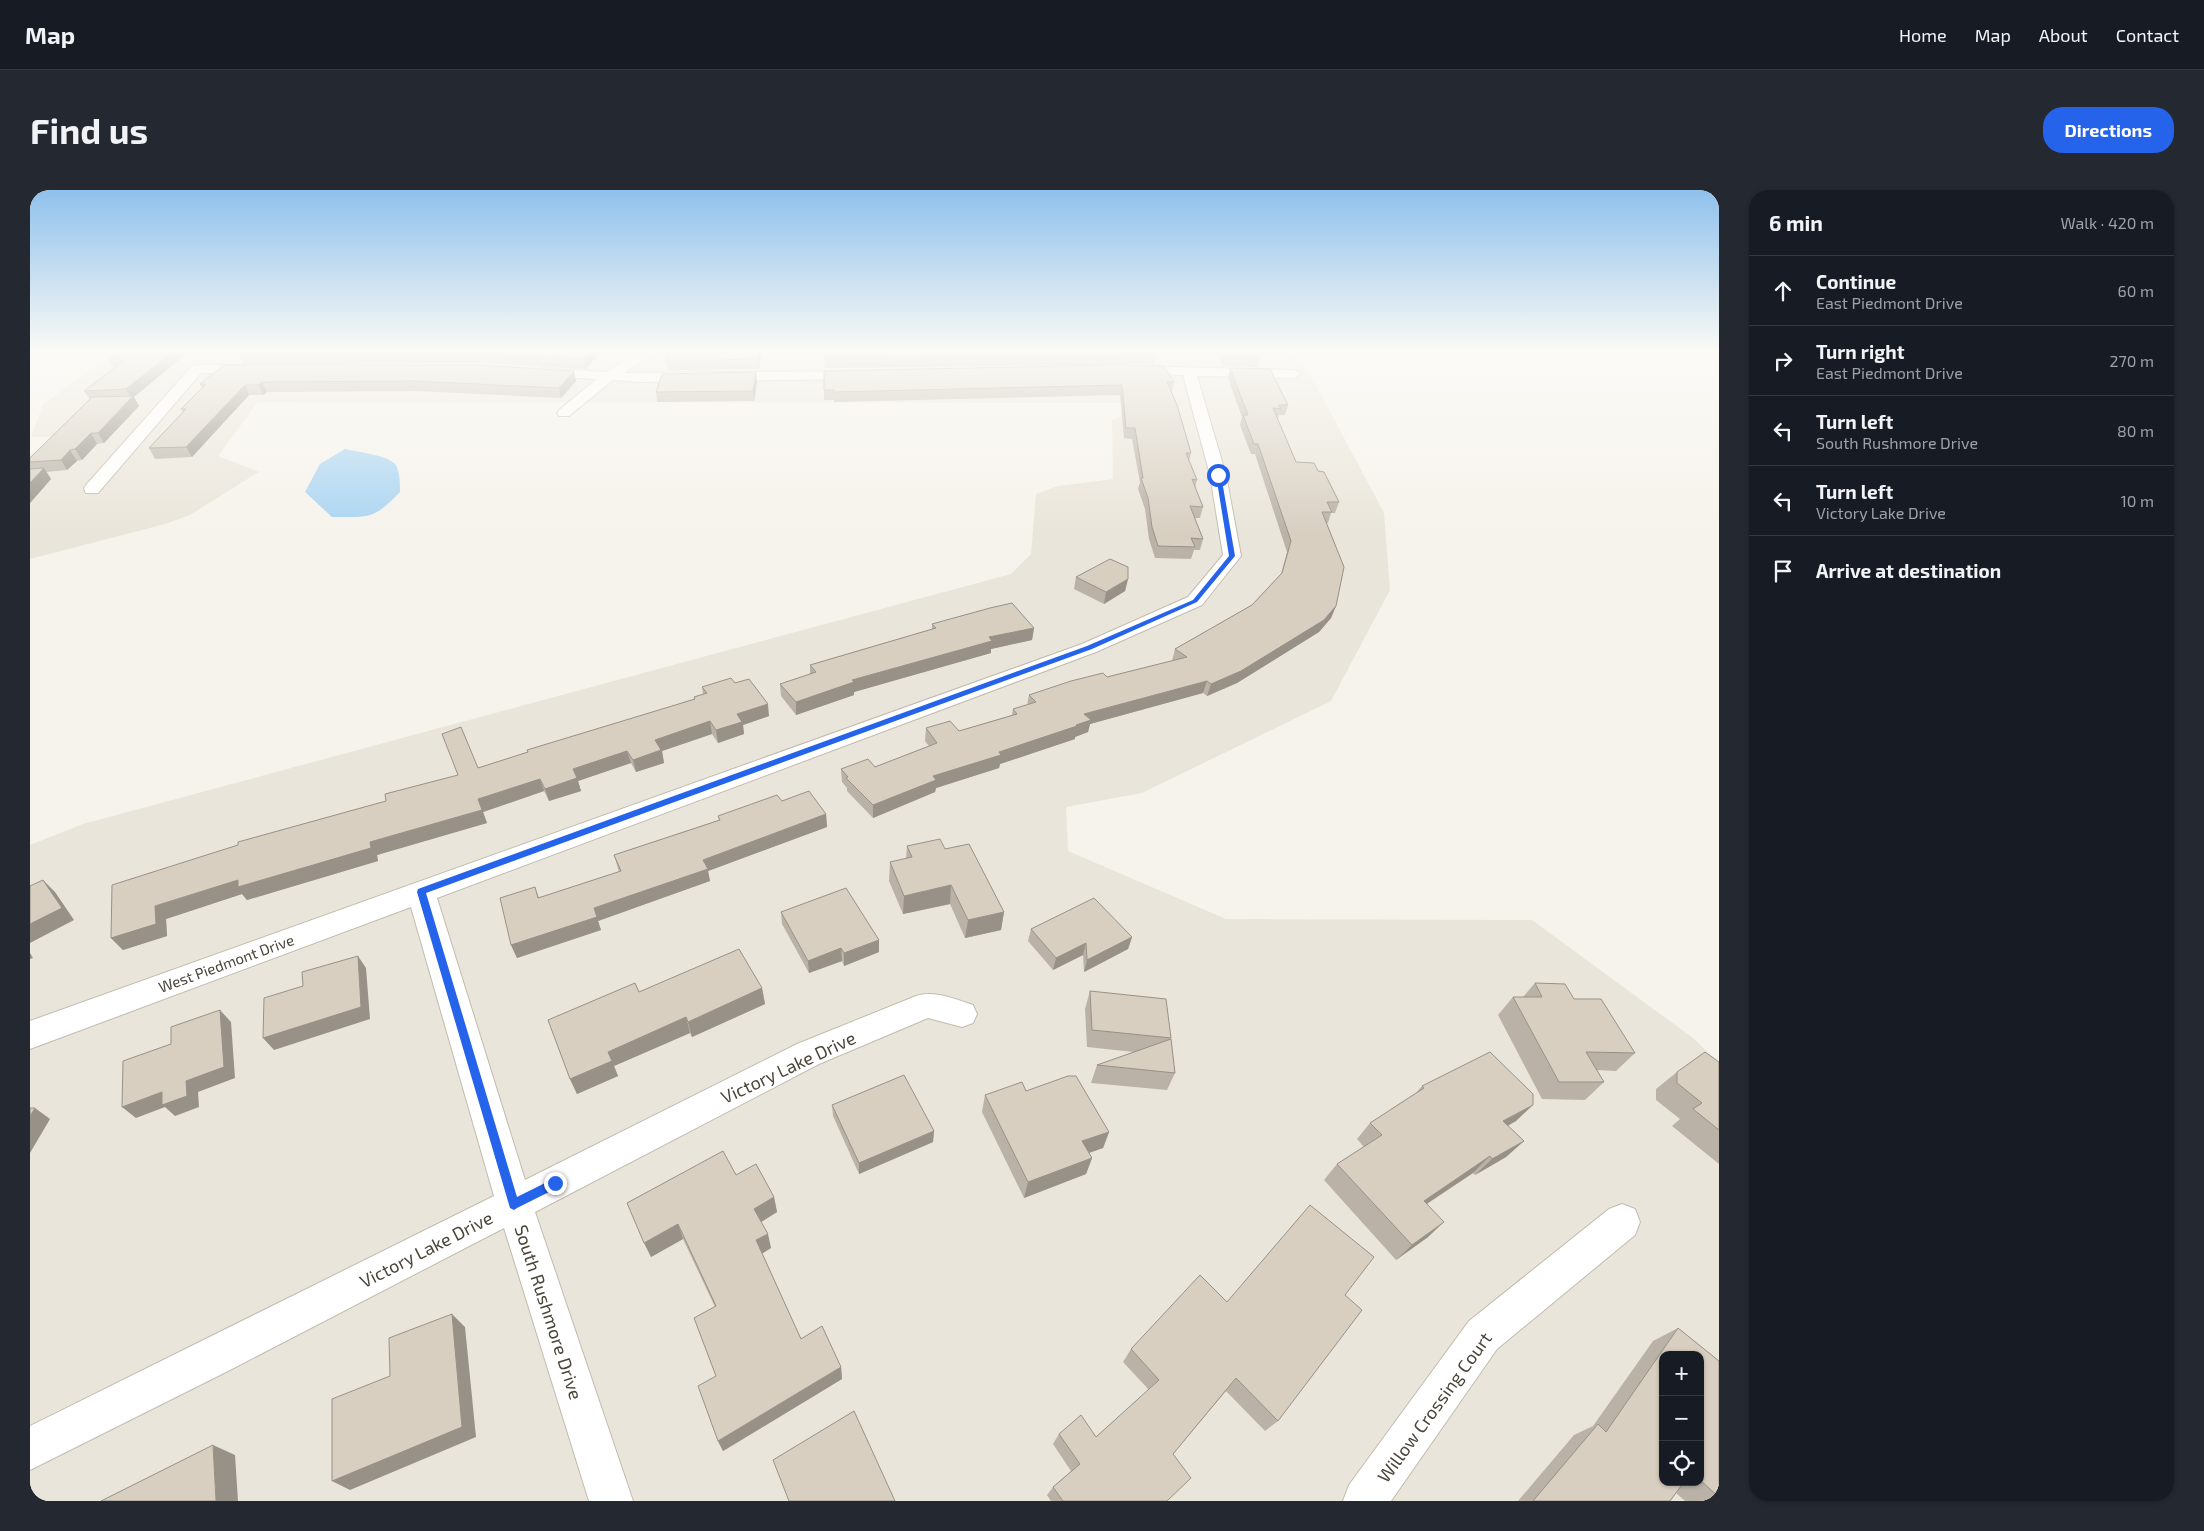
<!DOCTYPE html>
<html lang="en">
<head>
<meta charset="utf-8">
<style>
	:root { --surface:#171b24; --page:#242831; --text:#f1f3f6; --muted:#9ea1a6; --line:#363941; --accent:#2563eb }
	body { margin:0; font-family:"Exo 2",sans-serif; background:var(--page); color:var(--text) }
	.controls { position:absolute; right:15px; bottom:15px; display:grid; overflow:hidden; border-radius:10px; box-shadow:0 1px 4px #0004 }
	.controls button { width:45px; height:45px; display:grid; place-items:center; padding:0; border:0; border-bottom:1px solid var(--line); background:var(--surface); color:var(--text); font:25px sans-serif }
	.stop { position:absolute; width:15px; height:15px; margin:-11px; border:4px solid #2563eb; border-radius:50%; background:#fff }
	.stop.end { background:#2563eb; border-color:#fff; box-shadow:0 1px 5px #0008 }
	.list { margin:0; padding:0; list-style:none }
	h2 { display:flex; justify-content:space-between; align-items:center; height:65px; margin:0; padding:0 20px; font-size:21px }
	h2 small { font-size:16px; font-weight:400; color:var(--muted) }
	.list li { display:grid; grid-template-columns:32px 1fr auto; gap:15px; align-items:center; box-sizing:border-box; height:70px; padding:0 20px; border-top:1px solid var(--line) }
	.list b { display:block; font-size:19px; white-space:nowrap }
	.list p { margin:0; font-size:16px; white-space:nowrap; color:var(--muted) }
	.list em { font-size:16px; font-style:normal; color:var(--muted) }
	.icon { flex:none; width:28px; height:28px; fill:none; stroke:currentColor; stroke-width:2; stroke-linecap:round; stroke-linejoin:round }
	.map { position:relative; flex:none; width:1689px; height:1311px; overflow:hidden; border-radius:20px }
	header { display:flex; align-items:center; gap:30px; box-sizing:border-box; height:70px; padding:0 25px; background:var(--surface); border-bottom:1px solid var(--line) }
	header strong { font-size:24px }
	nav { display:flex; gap:28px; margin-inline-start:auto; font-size:18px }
	.intro { display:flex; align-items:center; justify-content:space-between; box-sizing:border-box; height:120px; padding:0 30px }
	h1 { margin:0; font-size:35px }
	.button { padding:12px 22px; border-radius:20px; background:var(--accent); color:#fff; font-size:18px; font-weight:700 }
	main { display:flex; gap:30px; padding:0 30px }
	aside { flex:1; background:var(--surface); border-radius:20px; box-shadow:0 1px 4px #0004 }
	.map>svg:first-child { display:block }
</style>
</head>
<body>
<header>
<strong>Map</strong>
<nav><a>Home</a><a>Map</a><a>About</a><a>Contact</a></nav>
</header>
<div class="intro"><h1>Find us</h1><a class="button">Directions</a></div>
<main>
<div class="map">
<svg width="1689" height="1311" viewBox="0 0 1689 1311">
	<rect width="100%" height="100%" fill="#f6f3ec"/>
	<path fill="#eae5da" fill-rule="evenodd" d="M89 160H1251L1272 173 1293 208 1354 323 1360 400 1301 511 1112 603 1036 617 1038 661 1196 729 1502 730 1663 848 1689 873V1311H0V655L53 634 981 384 1001 364 1006 304 1028 296 1083 289 1082 230 1116 213 228 212 188 266 229 282 160 325 135 334 0 369V265L27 247H1L13 214ZM1633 1165H1670V1292H1633Z"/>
	<path fill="#a9d4f2" d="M315 259C327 262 357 265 365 274 370 281 370 293 370 302 343 330 340 327 302 327L275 302 290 274Z"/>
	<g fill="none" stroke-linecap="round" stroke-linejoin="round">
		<defs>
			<path id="street" d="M613 160H628L594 183 829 181 836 185 829 189 610 192 583 190 539 226H529L527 223 529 220 567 189 510 186 503 182 510 178 577 182Z
				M167 175H224L231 179 224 183H171L68 303H56L54 299 56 295 162 176Z
				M1100 176 1264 180 1271 184 1264 188 1167 186 1196 285 1211 366 1172 415 1066 462 407 708 495 990 767 854 886 806C904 800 925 809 943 815L947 824 943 833 932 837 898 828 789 874 505 1022 603 1311H559L474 1038 198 1181 0 1280V1236L464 1006 381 717 0 859V831L1052 454 1158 407 1193 365 1180 285 1153 185 1095 183 1093 180Z
				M1592 1014 1605 1019 1610 1032 1605 1045 1467 1159 1361 1311H1313L1319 1295 1439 1131 1579 1019Z"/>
		</defs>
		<use href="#street" stroke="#c2bbae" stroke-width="2"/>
		<use href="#street" fill="#fff" fill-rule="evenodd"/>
	</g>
	<path fill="#bab2a6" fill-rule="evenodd" d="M97 160 104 207 109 216 74 253 67 254 52 270 47 271 37 280 16 282 21 289 0 313V268L60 210 54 201 85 177H83L78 167Z
		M1186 160H1223L1230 167 1227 177 1193 176Z
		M570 163 556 179 452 173 213 174 208 164Z
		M1126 165 1124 174 795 178 794 168Z
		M731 166 729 179 638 180 636 171Z
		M1200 178 1258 215 1255 225H1249L1248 229H1247L1266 272 1288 281 1309 312 1305 323H1301L1298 333H1296L1306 416 1301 428 1289 442 1207 493 1177 506 1173 503 1060 534 1058 542 1045 547V549L970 574 969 578 906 598 905 602 843 628 817 601V598L812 592 811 579 845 577 899 556 895 551 896 538 929 541 982 525 983 519 997 515 999 505 1077 487 1142 471 1145 459 1222 415 1251 384 1257 362 1225 264H1221L1210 235 1212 227 1198 188Z
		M544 181 546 191 531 208 388 201 237 202 233 205H219L162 267 125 269 119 258 153 222 151 219 172 199 170 194Z
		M726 182 727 192 724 211 627 212 626 202Z
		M1144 192 1142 202 1161 263 1159 271 1167 290 1165 298 1173 317 1170 328H1165L1173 349 1170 360H1164L1161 369 1125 368 1119 349 1115 319 1108 299 1110 292 1102 249 1094 248 1090 205 804 212V210H794V200Z
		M1046 387 1098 389 1095 401 1074 414 1044 399Z
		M902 434 1004 438 1002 450 961 459V463L824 502V505L766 525 751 506 750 494 780 484V475L902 439Z
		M705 493 739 526 713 535 714 544 688 553 682 544 632 561 634 573 606 582 601 573 548 591 551 601 519 611 514 601 453 622 457 633 347 665 348 671 217 710 212 704 136 729 137 746 93 760 81 748 356 611 448 578 664 509V507L673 504 672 497Z
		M752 611 796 624 797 637 678 681 680 691 568 731 571 740 487 768 481 755 505 697 509 708 589 682 584 665 689 630 688 626Z
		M877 656 915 659 974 722 971 740 935 748 920 714 873 724 859 691 860 672 876 669Z
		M751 722 849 750V762L814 776 812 771 779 783 752 734Z
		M1001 739 1102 747 1098 759 1054 782 1053 765 1023 780 998 751Z
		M1505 793 1544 809 1605 863 1586 881 1567 880 1574 892 1555 910 1512 909 1468 825 1483 807H1493Z
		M732 798 735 814 662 847 660 843 584 876 588 886 547 904 540 889 609 802Z
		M1060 801 1141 848 1145 883 1137 900 1061 893 1067 875 1104 862 1057 857 1055 819Z
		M1689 872V974L1642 936 1650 929 1626 910V899L1647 882Z
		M1392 896 1486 931 1478 936 1494 951 1476 967 1445 985 1443 983 1397 1014 1398 1047 1366 1070 1294 990 1307 974 1334 957 1327 949 1340 933 1386 903Z
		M996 901 1079 942 1073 958 1059 963 1062 968 1056 984 994 1008 952 922 955 905Z
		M802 915 904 941 903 952 829 984 803 926Z
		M706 985 744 1007 747 1022 731 1032 741 1058 732 1063 771 1149 811 1177 812 1189 693 1261 688 1251 685 1117 653 1049 621 1067 597 1013Z
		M1315 1105 1248 1231 1235 1241 1196 1201 1143 1264 1137 1311H1021L1017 1305 1023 1297 1041 1281 1023 1254 1029 1244 1066 1247 1119 1200 1093 1172 1101 1159 1197 1112Z
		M1648 1138 1689 1171V1308L1678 1311H1655L1646 1303 1640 1311H1488L1544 1245 1563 1236 1623 1151ZM1670 1165V1292H1633Z"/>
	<path fill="#979187" d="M145 160H161L104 207 109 216 74 253 68 243 101 208 96 199Z
		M563 160H569L570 163 556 179 554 169Z
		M730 160H731V166L729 179 728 169Z
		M544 181 546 191 531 208 529 198Z
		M726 182 727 192 724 211 723 201Z
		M232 192 237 202 233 205 229 195Z
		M215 195 219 205 162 267 156 257Z
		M61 243 67 254 52 270 45 259Z
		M40 260 47 271 37 280 31 270Z
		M14 278 21 289 0 313V293Z
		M1098 389 1095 401 1074 414 1076 402Z
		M1306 416 1301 428 1289 442 1207 493 1177 506 1181 494Z
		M1004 438 1002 450 961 459V463L824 502V505L766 525V512L822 490 959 447Z
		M1177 491 1173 503 1060 534 1058 542 1045 547V549L970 574 969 578 906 598 905 602 843 628V615L903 586 1046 535 1054 524Z
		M738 514 739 526 713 535 714 544 688 553 686 540 707 524Z
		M680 531 682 544 632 561 634 573 606 582 603 570 625 550Z
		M597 561 601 573 548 591 551 601 519 611 515 599 543 579Z
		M510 589 514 601 453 622 457 633 347 665 348 671 217 710 212 704 136 729 137 746 93 760 81 748 125 716 208 690 340 652 448 609Z
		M796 624 797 637 678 681 680 691 568 731 571 740 487 768 481 755 673 670Z
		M13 690 25 702 44 730 0 753V734Z
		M921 695 920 714 873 724 874 706Z
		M974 722 971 740 935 748 938 730Z
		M1102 747 1098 759 1054 782 1057 770Z
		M849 750V762L814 776V763Z
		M1056 753 1053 765 1023 780 1026 768Z
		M811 758 812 771 779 783 778 771Z
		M0 763 3 768 0 769Z
		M328 766 336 778 340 829 244 860 233 848Z
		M732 798 735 814 662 847 658 832Z
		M190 820 201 832 205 888 168 902 169 917 145 926 135 917 106 928 92 917Z
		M656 827 660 843 584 876 588 886 547 904 540 889 578 862Z
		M1503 915 1486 931 1456 947 1473 931Z
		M5 918 20 929 0 963V926Z
		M904 941 903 952 829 984V973Z
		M1079 942 1073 958 1047 967 1052 951Z
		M1494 951 1476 967 1445 985 1462 969Z
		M1460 966 1443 983 1378 1026 1394 1011Z
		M1062 968 1056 984 994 1008 998 992Z
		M744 1007 747 1022 728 1034 724 1019Z
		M1414 1032 1398 1047 1366 1070 1382 1055Z
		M648 1034 653 1049 621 1067 614 1053Z
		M738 1044 741 1058 730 1065 726 1050Z
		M422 1124 435 1137 446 1247 320 1300 302 1291Z
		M811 1177 812 1189 693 1261 688 1251Z
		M183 1255 205 1265 208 1311H186Z"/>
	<path fill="#d8cfc1" stroke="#979187" d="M97 160H145L96 199 54 201 95 170 78 167Z
		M214 160H563L554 169 449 164H208Z
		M640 160H730L728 169 636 171Z
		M794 160H1123L1126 165 794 168Z
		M1192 160H1223L1230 167 1195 166Z
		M194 175H449L544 181 529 198 384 191 232 192 229 195H215L156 257 119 258 156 219H151L176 194H170Z
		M1087 175 1134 176 1144 192H1137L1147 215 1161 263H1156L1167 290 1162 289 1173 317 1160 316 1173 349 1161 348 1165 357 1128 356 1122 337 1118 308 1111 288H1113L1105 238H1096L1092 195 804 202V200H794V181Z
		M1200 178 1240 179 1258 215H1249L1251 219 1243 218 1266 272 1284 273 1288 281 1294 282 1309 312H1297L1302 322H1292L1314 377 1306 416 1294 430 1211 481 1181 494 1177 491 1054 524 1061 530 1046 535 1047 536 969 562 971 565 903 586 906 590 843 615 816 588 818 587 811 579 838 569 845 577 907 553 896 538 920 531 929 541 987 524 983 519 1006 512 999 505 1041 491 1073 483 1077 487 1157 467 1145 459 1222 415 1252 383 1261 351 1228 254H1224L1213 225H1218Z
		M726 182 723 201 626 202 632 184Z
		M103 206 68 243H61L45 259 40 260 31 270 0 272V268L62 207Z
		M14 278 0 293V279Z
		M1080 369 1098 377V389L1076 402 1046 387Z
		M982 413 1004 438 959 447 962 451 822 490 824 492 766 512 750 494 786 482 780 475 906 438 902 434 960 418Z
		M701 488 705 493 719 489 738 514 707 524 712 532 686 540 680 531 625 550 631 560 603 570 597 561 543 579 547 588 515 599 510 589 448 609 452 620 340 652 341 658 208 697V690L125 716 126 734 81 748 82 695 208 655V652L356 611 355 604 428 585 412 544 431 537 448 578 498 562 497 560 665 509 664 507 677 503 672 497Z
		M779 601 796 624 673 670 678 679 564 718 567 727 481 755 470 708 505 697 508 708 591 681 584 665 690 630 688 626 747 605 752 611Z
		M910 649 915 659 939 654 974 722 938 730 921 695 874 706 860 672 882 667 877 656Z
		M13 690 32 718 0 734V696Z
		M816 698 849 750 814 763 811 758 778 771 751 722Z
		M1064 708 1102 747 1057 770 1056 753 1026 768 1001 739Z
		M709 759 732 798 658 832 656 827 578 862 582 871 540 889 518 830 605 793 609 802Z
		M328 766 331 817 233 848 234 808 273 796 272 782Z
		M1505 793 1535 794 1544 809H1571L1605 863 1556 862 1574 892H1529L1483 807H1512Z
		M1060 801 1136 809 1141 848 1062 840Z
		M190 820 194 877 156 891 157 906 132 915V902L92 917 93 871 141 854V837Z
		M1141 849 1145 883 1067 875Z
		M1460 862 1503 904V915L1473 931 1494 951 1462 969 1460 966 1394 1011 1414 1032 1382 1055 1307 974 1352 945 1340 933 1394 898 1392 896Z
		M1675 862 1689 872V940L1663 919 1672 913 1647 893V882Z
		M874 885 904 941 829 973 802 915Z
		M1038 886H1046L1079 942 1052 951 1062 968 998 992 955 905 992 892 996 901Z
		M0 918H5L0 926Z
		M693 961 706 985 726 974 744 1007 724 1019 738 1044 726 1050 771 1149 792 1136 811 1177 688 1251 668 1196 686 1186 664 1128 686 1116 648 1034 614 1053 597 1013Z
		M1280 1015 1344 1067 1315 1105 1332 1120 1248 1231 1206 1188 1143 1264 1161 1288 1137 1311H1033L1023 1297 1050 1274 1029 1244 1051 1225 1066 1247 1129 1190 1101 1159 1170 1085 1197 1112Z
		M422 1124 432 1237 302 1291V1209L360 1186 359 1148Z
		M1648 1138 1689 1171V1307L1670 1290V1165H1633V1292H1654L1640 1311H1503L1568 1234 1576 1242Z
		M824 1221 865 1311H759L743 1270Z
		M183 1255 186 1311H71Z"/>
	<linearGradient id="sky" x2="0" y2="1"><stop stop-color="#8fc1ec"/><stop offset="0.47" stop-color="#fbfaf6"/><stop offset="1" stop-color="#fbfaf6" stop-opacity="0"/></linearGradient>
	<rect width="1689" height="343" fill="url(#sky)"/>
	<path fill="#2563eb" d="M1188 283 1191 285 1205 366 1167 412 1062 459 396 703 487 1007 525 988 529 989 530 993 529 997 487 1018 484 1020 480 1018 387 702 388 699 1057 456 1163 410 1199 366 1186 285Z"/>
	<g text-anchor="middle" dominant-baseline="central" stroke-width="4" stroke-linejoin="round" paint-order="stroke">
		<g font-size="15" fill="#4b4439" stroke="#fff">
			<text transform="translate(196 773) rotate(-20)">West Piedmont Drive</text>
		</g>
		<g font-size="18" fill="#4b4439" stroke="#fff">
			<text transform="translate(758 877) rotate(-25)">Victory Lake Drive</text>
			<text transform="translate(396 1059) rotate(-27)">Victory Lake Drive</text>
			<text transform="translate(519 1122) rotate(72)">South Rushmore Drive</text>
			<text transform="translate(1404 1217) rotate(-54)">Willow Crossing Court</text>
		</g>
	</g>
</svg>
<div class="controls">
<button>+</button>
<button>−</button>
<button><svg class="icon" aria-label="locate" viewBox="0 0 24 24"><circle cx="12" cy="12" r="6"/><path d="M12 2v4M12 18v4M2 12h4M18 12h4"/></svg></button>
</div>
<div class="stop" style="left:1188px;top:285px"></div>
<div class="stop end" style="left:525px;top:993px"></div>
</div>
<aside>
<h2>6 min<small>Walk · 420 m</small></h2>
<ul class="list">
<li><svg class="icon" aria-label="ahead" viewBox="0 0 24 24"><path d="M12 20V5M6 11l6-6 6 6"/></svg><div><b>Continue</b><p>East Piedmont Drive</p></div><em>60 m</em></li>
<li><svg class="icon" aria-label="right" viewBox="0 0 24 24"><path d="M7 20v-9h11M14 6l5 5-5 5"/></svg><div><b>Turn right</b><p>East Piedmont Drive</p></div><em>270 m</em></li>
<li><svg class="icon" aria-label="left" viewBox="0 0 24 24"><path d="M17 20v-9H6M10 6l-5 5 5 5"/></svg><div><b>Turn left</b><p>South Rushmore Drive</p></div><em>80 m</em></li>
<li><svg class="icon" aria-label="left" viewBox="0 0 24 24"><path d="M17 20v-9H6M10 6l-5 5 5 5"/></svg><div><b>Turn left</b><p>Victory Lake Drive</p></div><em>10 m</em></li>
<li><svg class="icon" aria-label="arrive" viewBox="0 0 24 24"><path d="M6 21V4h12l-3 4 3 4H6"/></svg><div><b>Arrive at destination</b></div></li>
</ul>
</aside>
</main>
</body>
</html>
